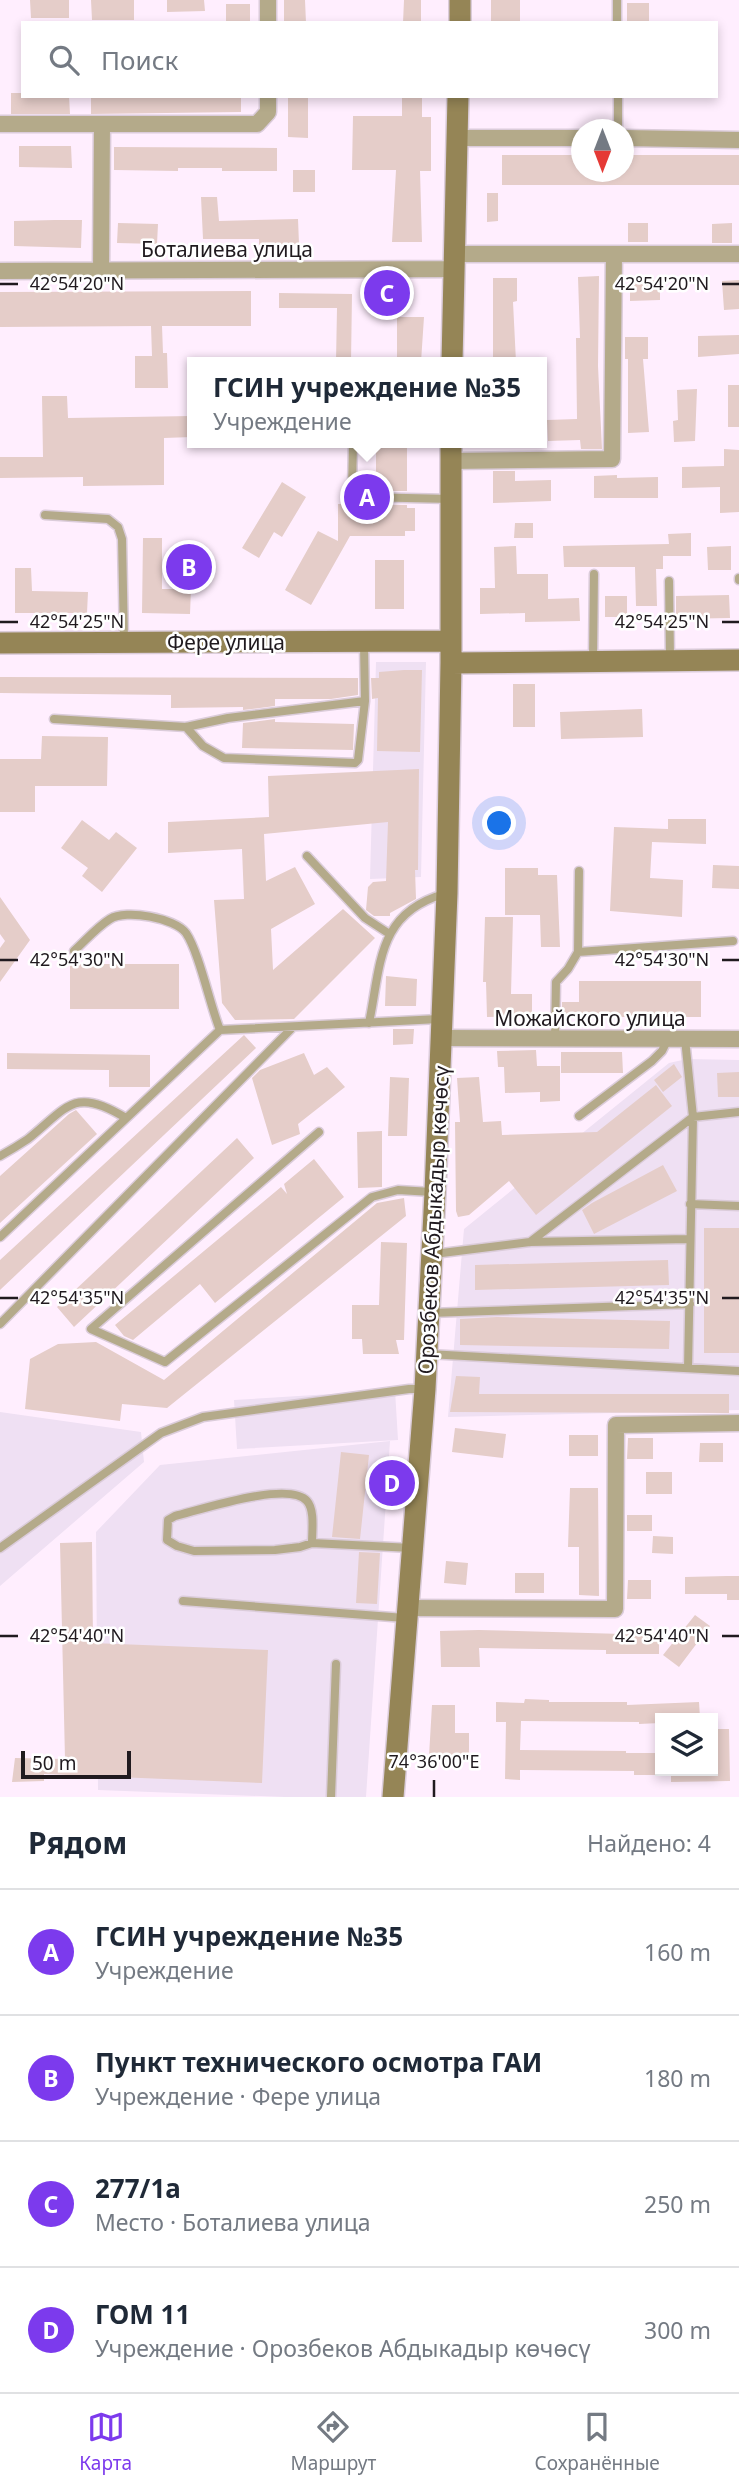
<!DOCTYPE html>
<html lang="ru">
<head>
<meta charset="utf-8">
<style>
	:root { --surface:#fff; --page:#f2f2f3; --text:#1f2937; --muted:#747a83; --line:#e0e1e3; --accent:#7c3aed }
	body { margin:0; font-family:"Noto Sans",sans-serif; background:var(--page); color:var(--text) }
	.controls { position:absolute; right:21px; bottom:21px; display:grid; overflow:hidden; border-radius:0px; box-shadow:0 4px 10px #0003 }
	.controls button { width:63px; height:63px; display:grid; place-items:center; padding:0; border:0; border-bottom:2px solid var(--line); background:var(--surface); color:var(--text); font:35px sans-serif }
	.compass { position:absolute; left:571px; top:119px; width:63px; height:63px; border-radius:50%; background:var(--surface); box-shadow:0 4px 10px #0003; rotate:180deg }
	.scale { position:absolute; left:21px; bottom:18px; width:110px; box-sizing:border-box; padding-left:7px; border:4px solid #201a1f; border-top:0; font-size:19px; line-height:24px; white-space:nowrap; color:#201a1f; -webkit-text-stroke:5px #fff; paint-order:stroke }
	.you { position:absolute; left:500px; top:824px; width:24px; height:24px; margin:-18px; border:5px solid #fff; border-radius:50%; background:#1a73e8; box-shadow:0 0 0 10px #1a73e833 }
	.badge { display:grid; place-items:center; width:46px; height:46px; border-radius:50%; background:var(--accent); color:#fff; font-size:23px; font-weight:700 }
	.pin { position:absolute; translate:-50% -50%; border:4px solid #fff; box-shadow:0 2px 7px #0006 }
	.popup { position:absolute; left:187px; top:357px; width:360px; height:91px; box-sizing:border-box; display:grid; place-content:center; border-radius:0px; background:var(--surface); filter:drop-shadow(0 2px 5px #0005); font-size:23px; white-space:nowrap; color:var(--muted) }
	.popup b { font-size:26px; color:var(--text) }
	.popup::after { content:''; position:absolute; left:50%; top:100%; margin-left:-14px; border:14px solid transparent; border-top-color:var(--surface) }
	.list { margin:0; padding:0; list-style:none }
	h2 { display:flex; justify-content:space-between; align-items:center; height:91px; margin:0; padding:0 28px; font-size:30px }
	h2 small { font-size:23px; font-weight:400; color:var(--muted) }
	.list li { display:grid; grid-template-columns:46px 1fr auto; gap:21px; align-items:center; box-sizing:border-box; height:126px; padding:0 28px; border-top:2px solid var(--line) }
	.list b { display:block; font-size:26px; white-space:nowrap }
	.list p { margin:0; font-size:23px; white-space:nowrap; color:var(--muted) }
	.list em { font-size:23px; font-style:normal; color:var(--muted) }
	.icon { flex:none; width:38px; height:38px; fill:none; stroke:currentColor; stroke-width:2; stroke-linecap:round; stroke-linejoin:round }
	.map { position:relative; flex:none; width:739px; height:1797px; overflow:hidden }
	.search { position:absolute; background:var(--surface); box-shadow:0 4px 10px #0003; left:21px; right:21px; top:21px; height:77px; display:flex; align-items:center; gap:18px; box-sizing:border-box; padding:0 24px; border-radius:0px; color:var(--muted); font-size:26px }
	.sheet { height:595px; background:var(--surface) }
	nav { display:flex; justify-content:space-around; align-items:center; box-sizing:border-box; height:98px; border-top:2px solid var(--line); background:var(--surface); font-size:19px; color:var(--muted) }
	nav a { display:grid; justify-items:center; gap:4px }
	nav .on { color:var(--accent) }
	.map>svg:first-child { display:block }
</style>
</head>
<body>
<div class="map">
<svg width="739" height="1797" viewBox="0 0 739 1797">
	<rect width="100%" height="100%" fill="#ffeefe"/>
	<path fill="#efe0f3" d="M376 662H426L421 877 370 879Z
		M687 1059 739 1060V1410L448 1417 464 1229 669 1063Z
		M395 1390 398 1440 237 1449 234 1400Z
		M0 1412 141 1432 144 1462 0 1586Z
		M390 1441 366 1797H285L98 1790 96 1532 160 1465Z"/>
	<path fill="#e5cdc9" d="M30 0H69V18H31Z
		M91 0H134V20H92Z
		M167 0H204L205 11 167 12Z
		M284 0H305L306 23H284Z
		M404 0H421V23H403Z
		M491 0H520V23H491Z
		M627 3H649V23H627Z
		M226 4H250V23H226Z
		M11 93H23V96H69L70 114H11Z
		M91 96H241V112L91 114Z
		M288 96H308V138L288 137Z
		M402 96H422V117H431V171H420L422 242H392L396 170H352L353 116H402Z
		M19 146H71L72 168 19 167Z
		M114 147 277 148V171H222V168H178V171L114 170Z
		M502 155H582V172H624V155H739V185H502Z
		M293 170H315V192H293Z
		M487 193H498V221L487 222Z
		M201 197H217L219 221 298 219 299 244 259 245V239H203Z
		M55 220H82L81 248 14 246V221Z
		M118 223 158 224 157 244 117 243Z
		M628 223H648V242H628Z
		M732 223V243H712V224Z
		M599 276 598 366 602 449H581L580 440 548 441 547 420 577 419 576 338H580L578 277Z
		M493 278H517V301L513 302 516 362H493Z
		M660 280V300L630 301V281Z
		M739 280V309L724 310 722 281Z
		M375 284 399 285V302H375Z
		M251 291V326H162L163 353H167L168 388H135V356H152L151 326 0 327V292Z
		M279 293 352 294 351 362H336L337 308H279Z
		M397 317H424L421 362H397Z
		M739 335V354L698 357V336Z
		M625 337H648V359H643L649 432 628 433V359H625Z
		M728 385H739V427H728Z
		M697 389 695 441 674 442 673 421 678 420 677 390Z
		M42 396H67L68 418 192 416V437L164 438V485L83 486V477L0 478V457H43Z
		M376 443H407V491H376Z
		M724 449 739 450V512L720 513V487L682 488V467L724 466Z
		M493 471H515V481L551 480V501L493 503Z
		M617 475V478L658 477V498H594V476Z
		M282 482 306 497 282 537 274 532 259 558 242 548Z
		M338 504 407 505V508H415V531H405V536H350L311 605 285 590 318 531 338 541Z
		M515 523H533V538H514Z
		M691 533V556H663V569H656L657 606H636L635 567H564L563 546 669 544 668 534Z
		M143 538H162V589H191L190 614 142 613Z
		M516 546 517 574H548V599L579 598 580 621 525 622V613L480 614V588H495L494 547Z
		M731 546V570H708L707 547Z
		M375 560H404V609H375Z
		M15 568H31L32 591 88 592 87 613H15Z
		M729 595 730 618 676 619V596Z
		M605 596H627V617H605Z
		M404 670H422L420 752 377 751 378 698 372 699 371 678H379V672Z
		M0 677 358 678V695L331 699H275V706L243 710V707L171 708V695L0 693Z
		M513 684H535V727H513Z
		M642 709 643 737 561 739 560 712Z
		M275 719V722L354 724 353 750 242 748 243 723Z
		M42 736 108 737 107 786H35V812H0V759H41Z
		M419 769 418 870H415L416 899 390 913V916H374L366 910 368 887 373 882 386 881 388 822 264 834 266 881 295 867 315 904 271 929 273 970 343 909 375 938 294 1019 235 1020 222 1003 214 900 244 899 242 849 168 853V822L269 817 268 776Z
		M668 819H706V844L652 842 650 878 683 880 682 917 610 911 614 827 668 829Z
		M82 820 109 840 116 832 137 848 102 892 82 876 88 868 61 848Z
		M713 865 739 866V889L712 888Z
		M505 868H538V875H557L560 947H541L540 915H505Z
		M0 897 30 940 0 982V948L5 941 0 934Z
		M485 917H513L511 994H532V1016L487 1017 486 982H483Z
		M70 964H179V1009H70Z
		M386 976 417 979 416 1006H385Z
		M579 981H701V1017H562V1002H579Z
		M393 1029H414L413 1044 393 1045Z
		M244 1035 256 1048 0 1290V1260Z
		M536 1050 537 1066H560V1101L540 1102V1092L505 1093 504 1067H498L497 1051Z
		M561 1052H622L623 1073H561Z
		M7 1053 150 1055V1087H109V1070L7 1069Z
		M304 1053 314 1075 327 1067 345 1087 298 1124 300 1134 272 1145 252 1078 260 1070Z
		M674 1064 682 1077 663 1092 654 1080Z
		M739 1072V1097H718L717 1073Z
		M390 1077 409 1078 407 1136H388Z
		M479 1077 483 1122 501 1121 502 1135 597 1132 656 1085 672 1106 536 1215 509 1181 469 1215 458 1217 456 1211 455 1122H460L457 1078Z
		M76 1110 97 1134 0 1223V1176L69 1114Z
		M382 1131V1187L358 1188 357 1132Z
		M237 1138 254 1158 74 1327 57 1307Z
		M314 1159 344 1197 215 1303 200 1284 133 1340 124 1336 115 1325 281 1187 287 1194 284 1184Z
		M663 1165 677 1191 594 1234 582 1210 592 1203Z
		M404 1198 406 1216 167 1408 122 1404 120 1421 25 1409 30 1359 58 1344 96 1342 164 1380 377 1203Z
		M704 1228H739V1353H704Z
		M381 1242 407 1243 404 1340H396L399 1354H363L362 1339H352V1305H379Z
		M668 1260 669 1285 475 1290V1265Z
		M497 1317 670 1321 669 1349 460 1345V1319Z
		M456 1376 480 1377 479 1394H729V1413L450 1412Z
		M455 1428 506 1434 503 1458 452 1452Z
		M569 1435H598V1456H569Z
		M628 1438H653V1459H627Z
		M700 1443H723V1462H699Z
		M341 1452 369 1455 360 1539 332 1537Z
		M646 1472H672V1494H646Z
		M570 1488H598L599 1596 579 1595V1547H568Z
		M627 1515H652V1531H627Z
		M653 1536 673 1537V1554L652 1553Z
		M92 1542 93 1643 268 1650 262 1783 44 1774V1781L12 1782 15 1758 65 1759 60 1543Z
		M359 1552 380 1553 377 1604 356 1603Z
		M446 1561 468 1563 466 1585 444 1583Z
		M515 1573H544V1593H515Z
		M727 1576H739V1600H727V1594H685V1577Z
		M628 1580H651V1599H627Z
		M695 1615 710 1626 679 1667 663 1655Z
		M479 1630 659 1635V1654H606V1650L479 1648 480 1667H441L440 1631Z
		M525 1699 549 1700V1702H627V1705L699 1702 700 1718H660V1723L639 1724V1722L521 1721 520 1750 626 1751V1753H659V1775H634V1771L520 1770V1780L505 1779 506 1722H496V1702L524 1703Z
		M432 1705H455V1733H469V1756H429Z
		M713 1729H729L730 1781 671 1782V1771H713Z"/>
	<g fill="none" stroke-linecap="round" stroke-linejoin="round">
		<defs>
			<path id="lane" d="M617 0V23
				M618 96V130
				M353 443 352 489 355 495 362 497 451 499
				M45 515 108 519 118 527 122 539 124 640
				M739 578V580
				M669 581 670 658
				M593 659 594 574
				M54 719 186 727 228 718 365 701
				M186 727 203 746 224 758 355 763 358 760 365 701 364 644
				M307 856 365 918 388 933
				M74 951C85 941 97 927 110 919 126 909 175 918 186 933 199 952 210 1005 220 1030
				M578 952 733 941
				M369 1023C381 965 377 913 444 894
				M555 1038 556 982 568 969 578 952 579 871
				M685 1039 693 1117 688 1368
				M579 1116 652 1061 662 1051 668 1039
				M319 1132 91 1329 165 1362 372 1197 398 1190 432 1192
				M0 1156C9 1151 19 1145 28 1139 68 1107 74 1086 126 1118
				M690 1204 739 1206
				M0 1237 220 1030 439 1019
				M530 1242 693 1117 739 1112
				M434 1254 530 1242 689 1239
				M430 1313 690 1304
				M0 1324 293 1027
				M428 1354 739 1371
				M312 1543C312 1531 315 1510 307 1501 289 1480 200 1510 175 1516L168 1520 167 1540 177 1546 194 1551 275 1550 300 1547 312 1543 412 1548
				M0 1548 161 1433 203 1417 409 1389H424
				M183 1601 405 1618
				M331 1797 336 1664"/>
			<path id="street" d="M268 0V23
				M0 124H257L268 112V96
				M457 138H582
				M624 138 739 140
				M454 254H739
				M0 271 454 269
				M101 271 102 124
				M450 461 612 459 614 254
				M442 1038 739 1039
				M406 1608 615 1609 616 1425 739 1423"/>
			<path id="secondary" d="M460 23V0
				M452 362 458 96
				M0 643 451 641
				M451 663 739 660
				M393 1797 425 1389 435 1192 447 893 451 663V443"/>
		</defs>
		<use href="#lane" stroke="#dbccda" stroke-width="11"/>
		<use href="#street" stroke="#dbccda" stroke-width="19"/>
		<use href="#secondary" stroke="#dbccda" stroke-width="24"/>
		<use href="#lane" stroke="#b4aa8a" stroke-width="8"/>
		<use href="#street" stroke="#b4aa8a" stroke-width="16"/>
		<use href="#secondary" stroke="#958556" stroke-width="21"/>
	</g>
	<path fill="none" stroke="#201a1f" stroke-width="2.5" d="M0 284H18M722 284H739M0 622H18M722 622H739M0 960H18M722 960H739M0 1298H18M722 1298H739M0 1636H18M722 1636H739M434 1780V1797"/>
	<g text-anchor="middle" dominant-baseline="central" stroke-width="5" stroke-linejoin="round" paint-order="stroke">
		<g font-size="21" fill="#201a1f" stroke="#fff">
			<text x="227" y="249">Боталиева улица</text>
			<text x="226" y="642">Фере улица</text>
			<text x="590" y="1018">Можайского улица</text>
			<text transform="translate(433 1220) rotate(-87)">Орозбеков Абдыкадыр көчөсү</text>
		</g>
	</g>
	<g font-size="18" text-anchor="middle" fill="#201a1f" stroke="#fff" stroke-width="5" stroke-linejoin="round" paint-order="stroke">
		<text x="662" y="290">42°54'20"N</text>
		<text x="77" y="290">42°54'20"N</text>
		<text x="662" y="628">42°54'25"N</text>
		<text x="77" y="628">42°54'25"N</text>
		<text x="77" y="966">42°54'30"N</text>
		<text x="662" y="966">42°54'30"N</text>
		<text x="77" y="1304">42°54'35"N</text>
		<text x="662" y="1304">42°54'35"N</text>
		<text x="77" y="1642">42°54'40"N</text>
		<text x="662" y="1642">42°54'40"N</text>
		<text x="434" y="1768">74°36'00"E</text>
	</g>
</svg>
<div class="controls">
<button><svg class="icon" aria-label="layers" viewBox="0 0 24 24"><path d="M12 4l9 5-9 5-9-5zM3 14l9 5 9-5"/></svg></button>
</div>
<svg class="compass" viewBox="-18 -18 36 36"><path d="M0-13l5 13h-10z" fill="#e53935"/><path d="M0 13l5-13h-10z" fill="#747a83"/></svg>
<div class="scale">50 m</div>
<div class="you"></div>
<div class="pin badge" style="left:367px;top:497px">A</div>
<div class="popup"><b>ГСИН учреждение №35</b>Учреждение</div>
<div class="pin badge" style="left:189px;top:567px">B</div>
<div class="pin badge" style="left:387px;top:293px">C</div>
<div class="pin badge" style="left:392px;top:1483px">D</div>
<div class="search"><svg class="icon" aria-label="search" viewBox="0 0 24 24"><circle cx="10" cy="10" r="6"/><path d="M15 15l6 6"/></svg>Поиск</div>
</div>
<section class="sheet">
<h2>Рядом<small>Найдено: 4</small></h2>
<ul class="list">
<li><span class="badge">A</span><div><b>ГСИН учреждение №35</b><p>Учреждение</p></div><em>160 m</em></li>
<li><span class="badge">B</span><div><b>Пункт технического осмотра ГАИ</b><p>Учреждение · Фере улица</p></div><em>180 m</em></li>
<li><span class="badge">C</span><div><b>277/1а</b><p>Место · Боталиева улица</p></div><em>250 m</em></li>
<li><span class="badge">D</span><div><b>ГОМ 11</b><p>Учреждение · Орозбеков Абдыкадыр көчөсү</p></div><em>300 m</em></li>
</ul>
</section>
<nav>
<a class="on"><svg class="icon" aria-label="map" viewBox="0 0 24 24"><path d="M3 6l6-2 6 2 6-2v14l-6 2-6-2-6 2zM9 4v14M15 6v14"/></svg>Карта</a>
<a><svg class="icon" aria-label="directions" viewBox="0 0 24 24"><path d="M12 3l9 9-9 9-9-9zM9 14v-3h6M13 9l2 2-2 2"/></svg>Маршрут</a>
<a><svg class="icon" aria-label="saved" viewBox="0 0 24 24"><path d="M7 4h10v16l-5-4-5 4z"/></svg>Сохранённые</a>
</nav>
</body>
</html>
